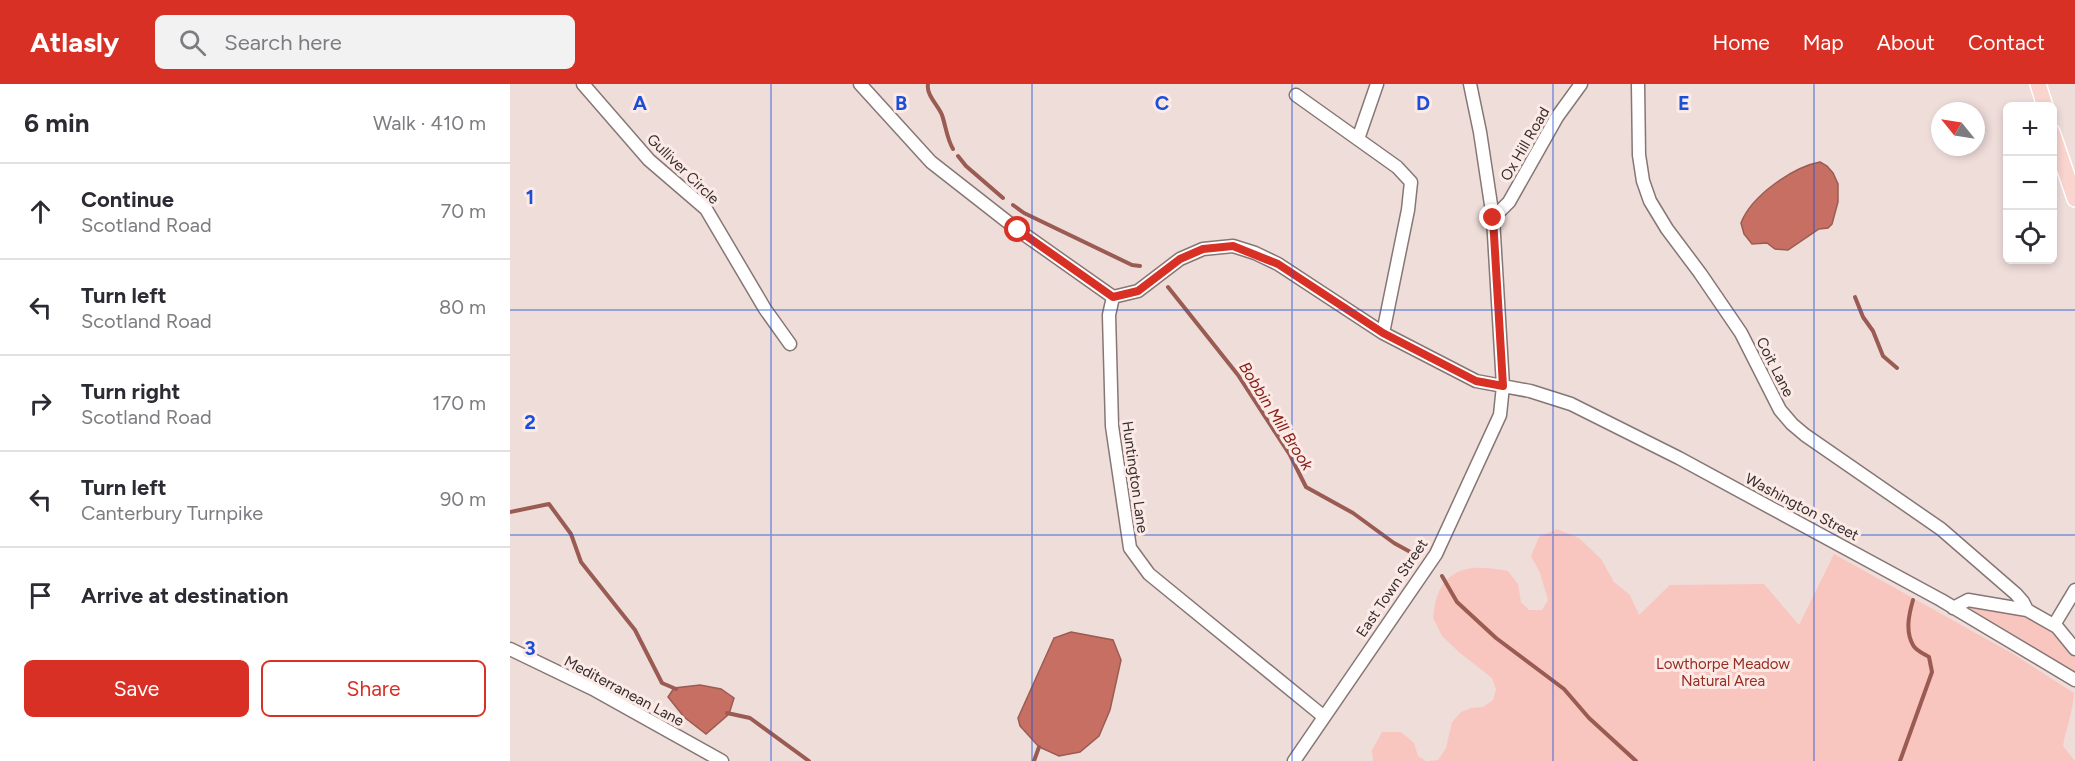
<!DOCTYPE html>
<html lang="en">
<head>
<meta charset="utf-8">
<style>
	:root { --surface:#fff; --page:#f2f2f3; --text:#2b2b33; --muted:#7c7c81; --line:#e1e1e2; --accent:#d93025 }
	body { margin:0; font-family:Figtree,sans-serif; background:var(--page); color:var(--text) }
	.controls { position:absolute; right:18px; top:18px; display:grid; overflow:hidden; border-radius:9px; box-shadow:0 3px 9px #0003 }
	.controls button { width:54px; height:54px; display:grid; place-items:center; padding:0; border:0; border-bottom:2px solid var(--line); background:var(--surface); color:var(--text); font:30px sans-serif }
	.compass { position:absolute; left:1421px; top:18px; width:54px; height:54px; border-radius:50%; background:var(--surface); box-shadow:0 3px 9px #0003; rotate:300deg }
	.stop { position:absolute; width:18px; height:18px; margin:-14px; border:4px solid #d93025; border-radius:50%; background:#fff }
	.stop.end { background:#d93025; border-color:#fff; box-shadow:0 2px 6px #0008 }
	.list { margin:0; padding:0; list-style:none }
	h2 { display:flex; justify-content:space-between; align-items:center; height:78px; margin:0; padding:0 24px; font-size:26px }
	h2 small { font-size:20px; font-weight:400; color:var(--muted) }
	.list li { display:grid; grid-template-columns:39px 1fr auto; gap:18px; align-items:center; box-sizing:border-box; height:96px; padding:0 24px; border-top:2px solid var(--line) }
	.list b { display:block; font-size:22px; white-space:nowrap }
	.list p { margin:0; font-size:20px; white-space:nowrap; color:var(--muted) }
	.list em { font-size:20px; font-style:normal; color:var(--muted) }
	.actions { display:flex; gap:12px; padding:18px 24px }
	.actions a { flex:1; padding:14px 0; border:2px solid var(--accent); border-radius:9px; text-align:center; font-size:21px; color:var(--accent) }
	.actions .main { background:var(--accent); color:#fff }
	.icon { flex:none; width:33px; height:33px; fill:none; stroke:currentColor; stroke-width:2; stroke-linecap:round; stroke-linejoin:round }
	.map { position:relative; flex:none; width:1565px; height:677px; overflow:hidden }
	header { display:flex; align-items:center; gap:36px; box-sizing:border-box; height:84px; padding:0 30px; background:var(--accent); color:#fff }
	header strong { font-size:28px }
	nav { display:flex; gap:33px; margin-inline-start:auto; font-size:21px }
	.search { width:420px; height:54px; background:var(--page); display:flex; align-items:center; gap:15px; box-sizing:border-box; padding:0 21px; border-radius:9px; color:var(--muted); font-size:22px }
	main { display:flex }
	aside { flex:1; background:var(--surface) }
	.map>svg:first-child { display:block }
</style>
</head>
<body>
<header>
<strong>Atlasly</strong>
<div class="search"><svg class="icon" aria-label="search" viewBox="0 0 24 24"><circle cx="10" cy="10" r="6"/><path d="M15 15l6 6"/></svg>Search here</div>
<nav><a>Home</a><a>Map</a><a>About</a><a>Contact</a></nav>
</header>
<main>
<aside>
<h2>6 min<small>Walk · 410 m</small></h2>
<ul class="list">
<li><svg class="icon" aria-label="ahead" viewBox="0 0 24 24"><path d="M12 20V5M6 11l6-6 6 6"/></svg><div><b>Continue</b><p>Scotland Road</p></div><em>70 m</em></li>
<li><svg class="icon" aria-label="left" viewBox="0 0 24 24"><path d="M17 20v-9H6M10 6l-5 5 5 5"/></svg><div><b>Turn left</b><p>Scotland Road</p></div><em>80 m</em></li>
<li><svg class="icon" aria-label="right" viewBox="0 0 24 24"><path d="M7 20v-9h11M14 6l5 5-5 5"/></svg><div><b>Turn right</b><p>Scotland Road</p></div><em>170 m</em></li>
<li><svg class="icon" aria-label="left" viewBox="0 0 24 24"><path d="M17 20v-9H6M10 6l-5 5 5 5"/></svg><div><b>Turn left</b><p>Canterbury Turnpike</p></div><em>90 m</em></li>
<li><svg class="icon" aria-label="arrive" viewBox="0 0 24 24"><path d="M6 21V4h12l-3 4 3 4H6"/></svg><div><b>Arrive at destination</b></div></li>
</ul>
<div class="actions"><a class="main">Save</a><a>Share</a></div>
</aside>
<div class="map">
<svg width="1565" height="677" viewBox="0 0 1565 677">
	<rect width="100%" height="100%" fill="#efddda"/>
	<path fill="#f8c6be" d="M1047 445 1069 454 1091 475 1104 498 1120 511 1129 531 1160 501 1254 500 1289 541 1324 470 1505 571 1564 609C1563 628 1556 644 1553 662L1565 677H919L928 676 936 664 942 638 951 628 961 624 973 623 983 616 986 605 982 594 950 569 932 552 923 534C924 527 925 517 928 510 941 479 970 482 998 487L1008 500 1011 518 1019 526H1032L1038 516 1030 489 1021 472 1029 453Z
		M1459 520 1511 529 1538 543 1565 573V588L1458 523Z
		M872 648H891L904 659 908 672 916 677H863L862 666Z"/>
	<path fill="#c66f62" stroke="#9a5c52" stroke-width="1.5" d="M1310 78 1317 82 1323 89 1328 100V118L1322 140 1318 144 1309 145 1278 166 1265 165 1257 159 1242 160 1234 150 1231 139C1241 112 1283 83 1310 78Z
		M561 548 603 556 611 576 600 626 589 652 570 668 549 672 529 663 510 642 508 634 544 554Z
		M190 601 211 605 224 614 219 630 196 650 174 633 158 613 164 604Z"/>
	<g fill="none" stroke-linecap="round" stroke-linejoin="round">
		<path stroke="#9a5c52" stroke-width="4" d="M418 0C416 11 428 21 432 31 436 43 437 55 443 65
			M448 72 456 82 493 114
			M503 121 514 129 622 181 630 182
			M658 203 728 291 780 371 796 403 843 429 884 459 904 470
			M1345 213 1353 233 1363 247 1373 272 1387 284
			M0 428 39 420 61 450 71 478 125 546 152 599 166 605
			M932 492 947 518 986 554 1054 605 1079 634 1126 677
			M217 629 240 634 299 677
			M524 677 529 663
			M1390 677 1422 588 1419 573C1414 570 1405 566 1403 561 1395 547 1399 530 1403 516"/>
		<defs>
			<path id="minor" d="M73 0 139 76 196 125 255 225 280 260
				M350 0 421 78 508 146 603 213 628 207 670 175 693 165 723 162 745 169 768 180 873 249 966 297 1020 307 1061 320 1169 374 1431 516 1565 596
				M1128 0 1129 71 1133 97 1140 117 1157 145 1190 189 1231 249 1270 326 1282 340 1295 351 1431 445 1506 510 1513 518 1517 526
				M786 11 887 83 901 98 898 126 873 249
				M848 55 867 0
				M983 134 999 118 1047 33 1071 0
				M603 213 599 231 602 342 620 464 639 490 813 632
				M1443 524 1458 516 1517 526 1547 543 1565 565
				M1544 541 1565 506
				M0 565 83 605 212 677
				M784 677 926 470 990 331 993 302 983 134 970 48 960 0"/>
			<path id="major" d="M1528 0 1535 22
				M1542 48 1565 115"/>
		</defs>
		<use href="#minor" stroke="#867674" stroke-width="15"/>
		<use href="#major" stroke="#fff" stroke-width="18"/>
		<use href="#minor" stroke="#fff" stroke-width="12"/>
		<use href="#major" stroke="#fad4ce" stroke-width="15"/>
	</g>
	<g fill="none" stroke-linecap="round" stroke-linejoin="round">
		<path stroke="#d93025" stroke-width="8" d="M508 146 603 213 628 207 670 175 693 165 723 162 768 180 873 249 966 297 993 302 983 134"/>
	</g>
	<path fill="none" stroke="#1d4ed8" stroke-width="1.5" stroke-opacity="0.55" d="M261 0V677M522 0V677M782 0V677M1043 0V677M1304 0V677M0 226H1565M0 451H1565"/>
	<g text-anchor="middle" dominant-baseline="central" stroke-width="6" stroke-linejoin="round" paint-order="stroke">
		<g font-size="15" fill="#352e2d" stroke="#fceae7">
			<text transform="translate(1015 60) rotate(-60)">Ox Hill Road</text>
			<text transform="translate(173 85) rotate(44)">Gulliver Circle</text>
			<text transform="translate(1265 283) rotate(63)">Coit Lane</text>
			<text transform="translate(625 393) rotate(82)">Huntington Lane</text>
			<text transform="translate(1292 423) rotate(28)">Washington Street</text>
			<text transform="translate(882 504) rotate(-56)">East Town Street</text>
			<text transform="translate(114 607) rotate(28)">Mediterranean Lane</text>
		</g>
		<g font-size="15" fill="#962c22" stroke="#fceae7">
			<text x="1213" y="580">Lowthorpe Meadow<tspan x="1213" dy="17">Natural Area</tspan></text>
		</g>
		<g font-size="16" font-style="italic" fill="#851b12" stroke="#fceae7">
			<text transform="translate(766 332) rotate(58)">Bobbin Mill Brook</text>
		</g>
	</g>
	<g font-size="20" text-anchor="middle" font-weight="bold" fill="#1d4ed8" stroke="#fceae7" stroke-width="6" stroke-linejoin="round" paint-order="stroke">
		<text x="130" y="26">A</text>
		<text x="391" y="26">B</text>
		<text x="652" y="26">C</text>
		<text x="913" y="26">D</text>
		<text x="1174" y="26">E</text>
		<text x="20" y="120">1</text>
		<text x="20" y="345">2</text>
		<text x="20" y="571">3</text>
	</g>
</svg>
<div class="controls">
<button>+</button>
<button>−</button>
<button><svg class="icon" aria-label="locate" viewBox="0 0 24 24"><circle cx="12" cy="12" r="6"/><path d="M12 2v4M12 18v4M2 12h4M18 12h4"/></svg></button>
</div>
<svg class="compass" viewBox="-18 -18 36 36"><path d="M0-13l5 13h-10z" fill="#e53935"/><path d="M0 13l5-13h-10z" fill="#7c7c81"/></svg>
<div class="stop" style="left:508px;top:146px"></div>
<div class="stop end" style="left:983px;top:134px"></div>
</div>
</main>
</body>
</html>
